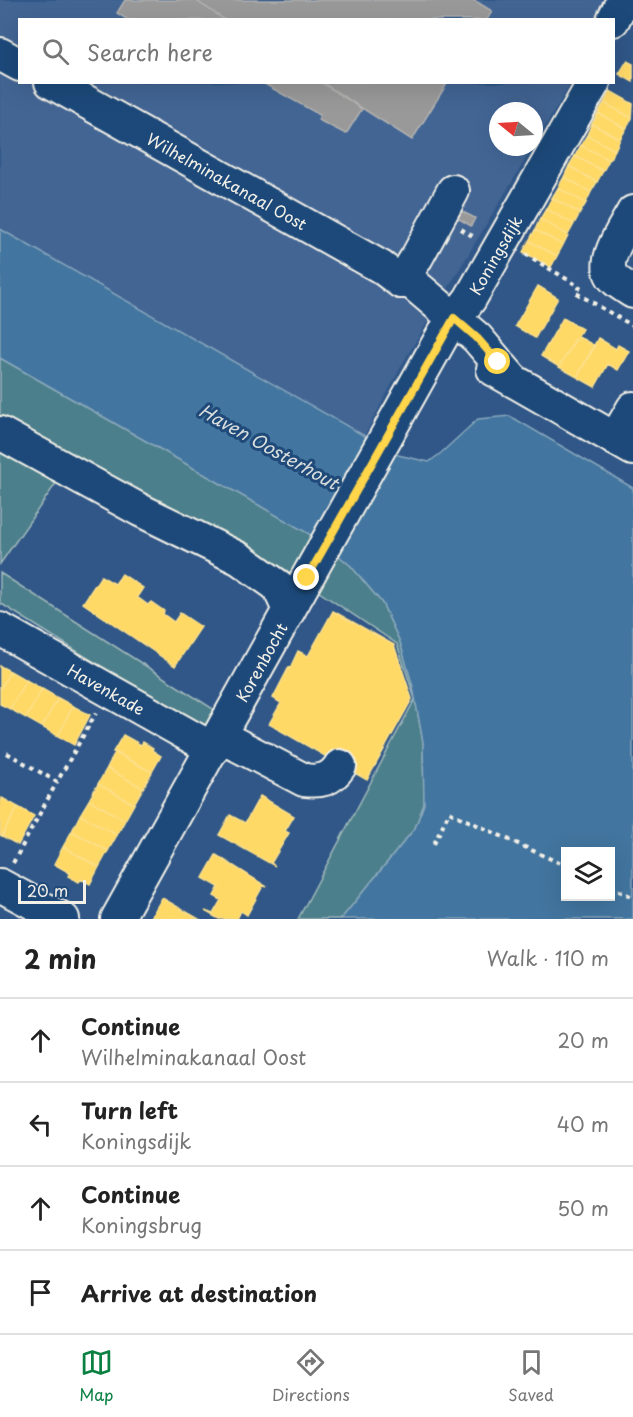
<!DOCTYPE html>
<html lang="en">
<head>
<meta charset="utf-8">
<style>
	:root { --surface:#fff; --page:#f2f2f2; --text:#222; --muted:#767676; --line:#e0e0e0; --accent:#0b8043 }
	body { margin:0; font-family:"Playpen Sans",sans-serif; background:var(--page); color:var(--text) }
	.controls { position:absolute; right:18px; bottom:18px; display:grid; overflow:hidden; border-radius:0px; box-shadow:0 6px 24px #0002 }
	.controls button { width:54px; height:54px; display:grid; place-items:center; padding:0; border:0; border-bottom:2px solid var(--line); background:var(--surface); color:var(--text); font:30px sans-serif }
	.compass { position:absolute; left:489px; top:102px; width:54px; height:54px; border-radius:50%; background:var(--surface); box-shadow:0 6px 24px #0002; rotate:288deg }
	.scale { position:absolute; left:18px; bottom:15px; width:68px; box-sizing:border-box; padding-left:6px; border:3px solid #f4f1e8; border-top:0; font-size:16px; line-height:21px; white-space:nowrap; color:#f4f1e8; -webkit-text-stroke:4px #1f4a7a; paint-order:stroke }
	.stop { position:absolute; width:18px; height:18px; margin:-14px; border:4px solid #ffd54a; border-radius:50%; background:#fff }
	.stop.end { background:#ffd54a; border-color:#fff; box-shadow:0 2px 6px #0008 }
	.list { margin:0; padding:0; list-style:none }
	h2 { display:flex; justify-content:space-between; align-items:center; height:78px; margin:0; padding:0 24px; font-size:26px }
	h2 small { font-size:20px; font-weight:400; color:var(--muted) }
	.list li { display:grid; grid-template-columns:39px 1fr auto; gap:18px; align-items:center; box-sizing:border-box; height:84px; padding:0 24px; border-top:2px solid var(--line) }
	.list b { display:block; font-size:22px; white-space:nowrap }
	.list p { margin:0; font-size:20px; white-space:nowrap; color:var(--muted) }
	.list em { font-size:20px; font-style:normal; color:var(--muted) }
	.icon { flex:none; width:33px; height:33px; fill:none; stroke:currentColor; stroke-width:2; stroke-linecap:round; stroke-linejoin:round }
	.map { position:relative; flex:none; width:633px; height:919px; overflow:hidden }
	.search { position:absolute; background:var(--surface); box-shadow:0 6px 24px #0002; left:18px; right:18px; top:18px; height:66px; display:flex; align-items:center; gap:15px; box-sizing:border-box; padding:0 21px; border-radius:0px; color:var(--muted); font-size:22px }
	.sheet { height:414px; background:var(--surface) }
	nav { display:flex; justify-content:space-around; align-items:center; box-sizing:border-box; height:84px; border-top:2px solid var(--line); background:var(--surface); font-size:16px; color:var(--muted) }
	nav a { display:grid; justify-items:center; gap:3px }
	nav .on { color:var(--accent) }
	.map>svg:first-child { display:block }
</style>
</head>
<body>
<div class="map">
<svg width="633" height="919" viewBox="0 0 633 919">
	<rect width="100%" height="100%" fill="#305788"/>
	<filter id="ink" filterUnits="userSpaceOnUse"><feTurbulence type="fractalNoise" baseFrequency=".0167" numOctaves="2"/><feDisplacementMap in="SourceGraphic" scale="12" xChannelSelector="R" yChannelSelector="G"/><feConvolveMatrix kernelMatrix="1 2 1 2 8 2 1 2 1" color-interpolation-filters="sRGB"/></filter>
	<g filter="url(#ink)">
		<path fill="#426594" d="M0 0H621L609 20H20V82L571 83 534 145V111H498V147H533L404 361 347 468 0 280Z"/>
		<path fill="#4c7f8b" stroke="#a0b8ba" stroke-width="1.5" d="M0 358 320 540 351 566 382 603 400 642 413 687 423 742 424 804 415 828 341 919H298L415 699 397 644 289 572 254 551 0 421Z
			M0 446 59 479 0 564Z
			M0 573 221 714 209 734 0 603Z"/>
		<path fill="#42759f" stroke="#89a7bc" stroke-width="1.5" fill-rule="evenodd" d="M0 229 398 455 429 462 441 453 478 419 510 416 633 488V919H341L415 828 424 804 423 742 413 687 400 642 382 603 351 566 320 540 0 358ZM566 852H610V896H566Z"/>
		<path fill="#ffd966" stroke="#fce08d" stroke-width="1.5" d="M627 61 633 64V82L619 74Z
			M610 91 633 104 632 118 604 103Z
			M604 103 632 118 626 129 598 113Z
			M598 113 626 129 620 139 592 124Z
			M592 124 620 139 615 150 587 135Z
			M587 135 615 150 609 160 581 145Z
			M581 145 609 160 603 171 575 156Z
			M575 156 603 171 597 182 569 166Z
			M569 166 597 182 591 192 564 177Z
			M564 177 591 192 586 203 558 188Z
			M558 188 586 203 580 213 552 198Z
			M552 198 580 213 574 224 546 209Z
			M546 209 574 224 568 235 540 219Z
			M540 219 568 235 563 245 535 230Z
			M535 230 563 245 557 256 529 241Z
			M529 241 557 256 551 267 523 252Z
			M538 286 558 298 535 338 515 326Z
			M563 318 582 329 559 367 541 356Z
			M577 336 595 346 577 377 559 367Z
			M598 338 616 349 618 345 629 351 618 370 608 364 595 387 577 377Z
			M122 574 143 588 137 597 148 605 151 602 164 611 163 614 174 622 180 613 201 627 175 666 83 603 101 576 115 584Z
			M333 611 394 645 412 699 367 780 269 724 281 703 273 698 289 667 290 668 298 651 308 656Z
			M0 666 10 671 0 690Z
			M10 671 26 680 10 709 0 704V690Z
			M26 680 42 689 26 718 10 709Z
			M42 689 58 698 42 727 26 718Z
			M58 698 73 706 58 736 42 727Z
			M73 706 90 715 74 745 58 736Z
			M123 735 141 745 143 742 153 748 152 750 161 756 152 772 113 752Z
			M115 752 152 772 143 788 107 768Z
			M107 768 143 788 134 804 98 784Z
			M98 784 134 804 125 820 89 800Z
			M260 796 294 816 285 831 289 833 271 863 275 866 219 835 230 815 245 823Z
			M2 798 18 807 2 836 0 835V802Z
			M89 800 125 820 117 835 80 815Z
			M18 807 34 816 18 845 2 836Z
			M80 815 117 835 108 851 72 831Z
			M72 831 108 851 99 867 63 847Z
			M63 847 99 867 90 884 81 879 79 882 68 876 70 873 54 864Z
			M216 855 267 887 263 886 247 915 241 911 237 919H219L205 911 213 914 221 900 214 896 219 887 203 878Z
			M162 898 199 919H150Z"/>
		<path fill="#999" stroke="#b4b3b1" stroke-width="1.5" d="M125 0H195L225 20H128L117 13Z
			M195 0H474L492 11 487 20H225Z
			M261 82H321L362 109 346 134 318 120 320 115Z
			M321 82H448L412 140Z
			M457 209 475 218 471 226 454 216Z"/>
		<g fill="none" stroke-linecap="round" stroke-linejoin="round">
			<defs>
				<g id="minor">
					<path d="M613 20 623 0"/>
					<path d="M0 54 20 65"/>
					<path id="s1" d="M51 82 381 267 401 282 410 281 477 338 512 379"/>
					<path d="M633 212C625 227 603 258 611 274 615 282 626 287 633 292"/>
					<path d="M401 282 417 257 453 191"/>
					<path d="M493 369 633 449"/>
					<path d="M0 433 140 510 240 559 278 586 289 610 117 919"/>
					<path d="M615 439 633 408"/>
					<path id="s2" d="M289 610 444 333 470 299 594 82"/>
					<path id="s3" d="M0 629 213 749"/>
					<path d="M220 736 304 780C320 782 331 780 340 766"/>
					<path d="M0 885 63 919"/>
				</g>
			</defs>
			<use href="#minor" stroke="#f4f1e8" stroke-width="36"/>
			<path stroke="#f4f1e8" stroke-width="4" stroke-dasharray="4.5 4.5" stroke-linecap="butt" d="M461 229 474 237
				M525 254 580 287 576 293 633 326
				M7 753 57 782 96 713
				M434 844 449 812 566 866
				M13 863 57 782
				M610 887 633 897"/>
			<use href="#minor" stroke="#1f4a7a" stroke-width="32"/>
		</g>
	</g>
	<g fill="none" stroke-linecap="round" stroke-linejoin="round" filter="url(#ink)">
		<path stroke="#ffd54a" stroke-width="8" d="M307 578 454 318 477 338 498 362"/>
	</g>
	<g text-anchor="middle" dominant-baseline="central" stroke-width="6" stroke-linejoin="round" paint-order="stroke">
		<g font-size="16" fill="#f4f1e8" stroke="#1f4a7a">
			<text stroke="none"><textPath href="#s1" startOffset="202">Wilhelminakanaal Oost</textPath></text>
			<text stroke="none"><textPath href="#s2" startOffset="411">Koningsdijk</textPath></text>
			<text transform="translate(261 662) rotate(-61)">Korenbocht</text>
			<text stroke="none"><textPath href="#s3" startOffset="122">Havenkade</textPath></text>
		</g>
		<g font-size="18" font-style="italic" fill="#d9dedd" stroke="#1f4a7a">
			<text transform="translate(269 446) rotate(29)">Haven Oosterhout</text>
		</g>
	</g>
</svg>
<div class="controls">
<button><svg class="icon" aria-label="layers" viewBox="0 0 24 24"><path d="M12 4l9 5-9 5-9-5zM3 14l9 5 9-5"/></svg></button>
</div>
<svg class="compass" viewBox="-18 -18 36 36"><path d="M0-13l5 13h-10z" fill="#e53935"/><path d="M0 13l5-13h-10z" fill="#767676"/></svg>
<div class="scale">20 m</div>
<div class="stop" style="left:498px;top:362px"></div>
<div class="stop end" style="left:307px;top:578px"></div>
<div class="search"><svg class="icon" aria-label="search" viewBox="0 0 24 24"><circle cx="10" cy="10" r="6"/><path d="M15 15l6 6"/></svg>Search here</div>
</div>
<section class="sheet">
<h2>2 min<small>Walk · 110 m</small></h2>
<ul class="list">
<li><svg class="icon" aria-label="ahead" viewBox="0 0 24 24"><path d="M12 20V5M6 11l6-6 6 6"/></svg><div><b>Continue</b><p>Wilhelminakanaal Oost</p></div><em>20 m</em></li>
<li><svg class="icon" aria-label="left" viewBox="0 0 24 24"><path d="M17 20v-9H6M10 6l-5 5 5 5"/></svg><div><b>Turn left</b><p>Koningsdijk</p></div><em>40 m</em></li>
<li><svg class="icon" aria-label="ahead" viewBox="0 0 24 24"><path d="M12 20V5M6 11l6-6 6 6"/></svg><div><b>Continue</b><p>Koningsbrug</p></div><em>50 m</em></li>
<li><svg class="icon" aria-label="arrive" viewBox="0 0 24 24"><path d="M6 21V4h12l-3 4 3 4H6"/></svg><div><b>Arrive at destination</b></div></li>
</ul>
</section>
<nav>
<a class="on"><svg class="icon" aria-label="map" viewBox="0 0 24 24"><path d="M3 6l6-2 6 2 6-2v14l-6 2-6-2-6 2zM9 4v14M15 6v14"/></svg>Map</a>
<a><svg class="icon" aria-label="directions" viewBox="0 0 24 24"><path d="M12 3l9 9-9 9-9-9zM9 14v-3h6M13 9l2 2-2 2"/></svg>Directions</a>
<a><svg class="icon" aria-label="saved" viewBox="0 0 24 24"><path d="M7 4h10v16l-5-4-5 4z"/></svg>Saved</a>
</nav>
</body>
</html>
